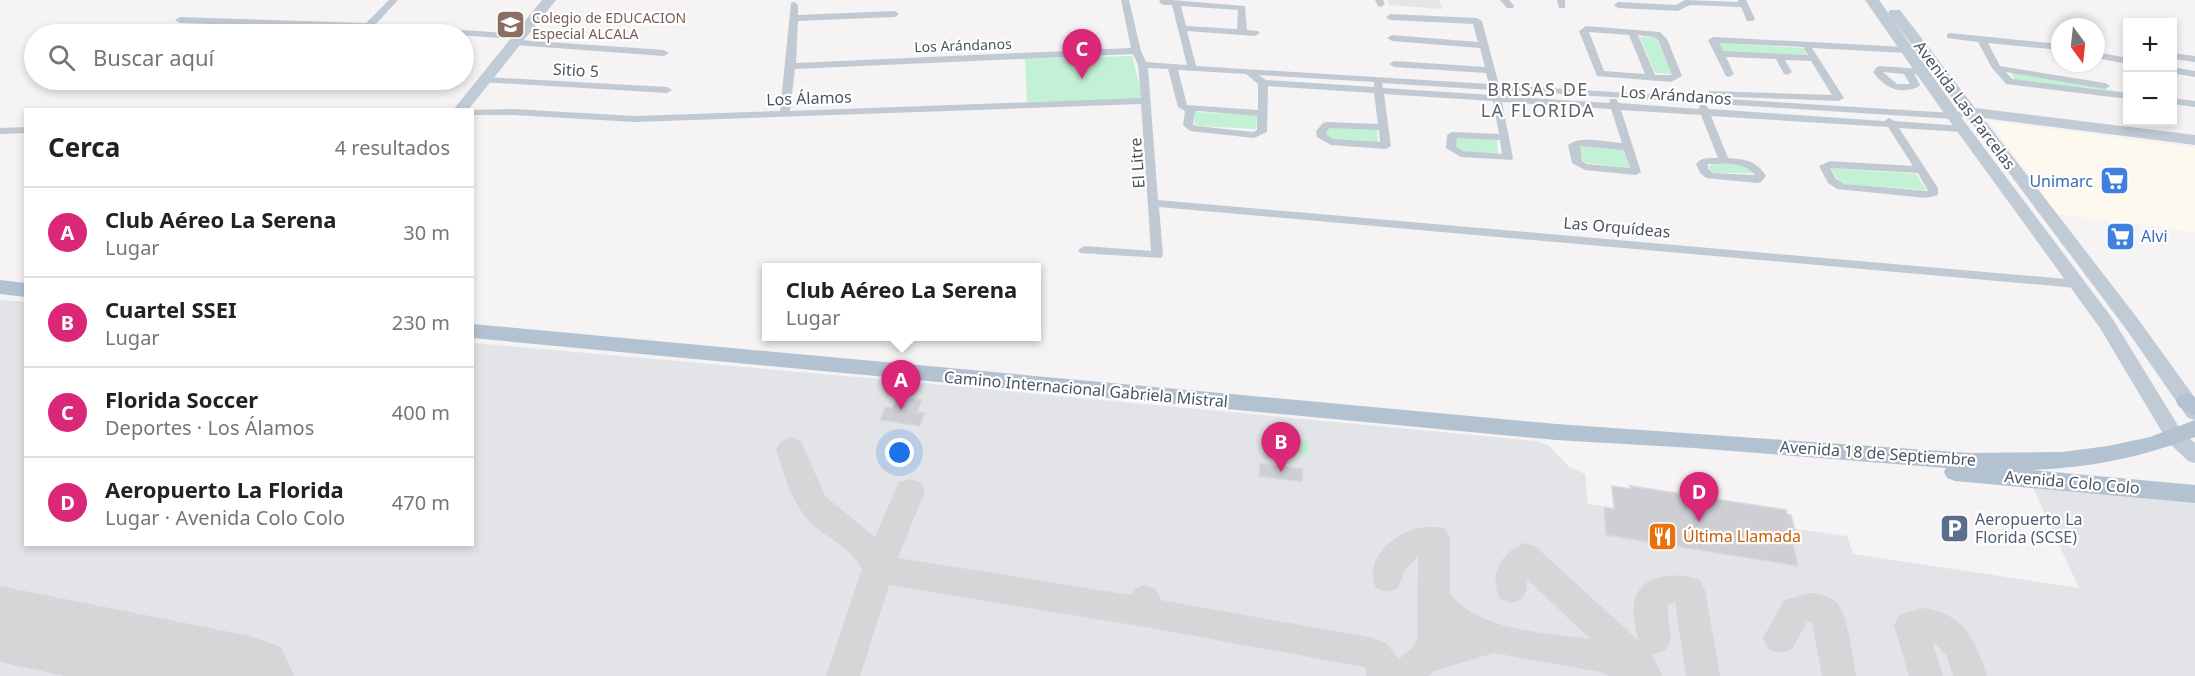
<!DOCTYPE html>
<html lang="es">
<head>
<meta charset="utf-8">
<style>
	:root { --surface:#fff; --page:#f2f2f2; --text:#222; --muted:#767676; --line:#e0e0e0; --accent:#db2777 }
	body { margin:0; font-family:"Noto Sans",sans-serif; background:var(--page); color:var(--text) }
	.controls { position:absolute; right:18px; top:18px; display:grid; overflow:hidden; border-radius:0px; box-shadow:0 3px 9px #0003 }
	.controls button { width:54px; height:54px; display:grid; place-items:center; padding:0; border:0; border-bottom:2px solid var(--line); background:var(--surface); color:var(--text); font:30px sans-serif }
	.compass { position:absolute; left:2051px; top:18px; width:54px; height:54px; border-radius:50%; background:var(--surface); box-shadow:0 3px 9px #0003; rotate:165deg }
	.you { position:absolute; left:900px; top:453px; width:21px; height:21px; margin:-15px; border:4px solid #fff; border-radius:50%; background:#1a73e8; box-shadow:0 0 0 9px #1a73e833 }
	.badge { display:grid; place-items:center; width:39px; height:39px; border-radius:50%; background:var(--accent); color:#fff; font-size:20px; font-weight:700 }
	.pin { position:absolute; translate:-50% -50px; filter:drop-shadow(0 2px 3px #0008) }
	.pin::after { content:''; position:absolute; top:32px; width:21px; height:18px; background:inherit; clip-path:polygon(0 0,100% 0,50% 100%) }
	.popup { position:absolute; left:762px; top:263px; width:279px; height:78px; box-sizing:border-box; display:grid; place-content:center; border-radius:0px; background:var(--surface); filter:drop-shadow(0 2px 4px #0005); font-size:20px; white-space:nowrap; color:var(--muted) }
	.popup b { font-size:22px; color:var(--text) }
	.popup::after { content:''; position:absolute; left:50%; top:100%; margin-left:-12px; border:12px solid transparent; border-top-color:var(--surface) }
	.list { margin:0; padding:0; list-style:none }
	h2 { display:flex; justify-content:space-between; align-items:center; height:78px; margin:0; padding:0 24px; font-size:26px }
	h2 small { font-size:20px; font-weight:400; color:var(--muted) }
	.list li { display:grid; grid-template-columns:39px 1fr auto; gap:18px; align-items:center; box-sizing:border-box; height:90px; padding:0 24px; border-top:2px solid var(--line) }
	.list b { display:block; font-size:22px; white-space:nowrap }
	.list p { margin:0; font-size:20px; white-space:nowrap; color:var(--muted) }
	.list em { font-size:20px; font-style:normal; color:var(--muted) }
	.icon { flex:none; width:33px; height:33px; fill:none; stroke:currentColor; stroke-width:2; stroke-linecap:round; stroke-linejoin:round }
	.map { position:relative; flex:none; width:2195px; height:676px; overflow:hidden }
	.search { position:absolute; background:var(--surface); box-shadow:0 3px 9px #0003; left:24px; top:24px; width:450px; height:66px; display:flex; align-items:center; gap:15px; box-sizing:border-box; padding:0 21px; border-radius:33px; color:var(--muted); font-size:22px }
	.panel { position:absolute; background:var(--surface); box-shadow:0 3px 9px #0003; left:24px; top:108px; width:450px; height:438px; border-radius:0px }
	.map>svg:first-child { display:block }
</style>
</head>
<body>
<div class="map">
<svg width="2195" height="676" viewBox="0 0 2195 676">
	<rect width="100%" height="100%" fill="#f5f3f3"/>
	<path fill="#fdf9ef" d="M1990 121 2195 148V232L2057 214Z"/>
	<path fill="#e6e4e5" d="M1387 0H1439L1443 9 1389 5Z"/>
	<path fill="#e2e4e7" d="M0 300 25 302 26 544H472L473 343 879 379 1536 441 1548 445 1569 467 1585 474 1588 504 1614 508 1612 486 1630 489V486L1786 510 1787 514 1791 515 1795 529 1847 536 1853 554 2079 588 2032 486 2195 502V676H0Z"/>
	<path fill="#c3f1d5" d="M1640 37H1656L1672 74 1655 73Z
		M1717 43 1803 48 1807 55 1722 52Z
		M1132 56 1143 99 1027 102 1025 59Z
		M2015 72 2087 83 2114 91 2015 80 2011 73Z
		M1196 112 1257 115 1256 129 1200 126 1195 124 1193 113Z
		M1333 126 1377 130 1378 143 1331 139 1326 136 1325 132Z
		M1456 137 1497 138 1498 154 1463 152 1455 147Z
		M1581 146 1625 149 1629 168 1588 163 1584 162 1579 149Z
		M1712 164C1725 165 1746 161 1753 173H1715L1709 170V167Z
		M1830 168 1916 174 1926 190 1841 184Z
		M1268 436 1308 442 1307 455 1266 449Z"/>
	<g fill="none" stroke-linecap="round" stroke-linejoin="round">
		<path fill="#d5d6d8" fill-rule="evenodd" d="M791 437 801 441 825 496 875 537 899 482 910 479 921 482 925 491 898 558 1131 595 1134 589 1145 585 1156 589 1161 600 1373 638 1385 642 1399 659 1412 648 1417 640 1418 556 1405 570 1398 588 1387 592 1376 588C1359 553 1412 517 1445 529L1450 538V594C1481 632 1545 632 1590 639L1527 579V589L1522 599 1511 603 1500 599C1488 575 1501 552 1525 543L1536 547 1638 640C1636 630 1632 613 1634 603 1640 572 1678 572 1700 580L1705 590 1720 676H1686L1675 602 1667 606 1671 639 1666 650 1652 654 1662 676H1609L1600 672 1494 653 1434 671 1429 676H1366L1367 669 1364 667 1151 628 889 585 860 676H826L862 569C851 547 826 538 810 522 791 502 784 474 776 449L781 441Z
			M1810 593C1818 593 1830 596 1836 602 1849 615 1852 658 1856 676H1822L1812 622H1807L1792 649 1780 653 1768 649 1763 638 1784 600Z
			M1923 608C1965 614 1975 640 1987 676H1953L1947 656 1932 641 1943 676H1909L1894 625 1899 615Z"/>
		<path fill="#d5d6d8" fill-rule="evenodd" d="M0 586 250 636 281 647 294 676H65L0 662Z"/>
	</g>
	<path fill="#cdcfd5" stroke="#d7d9de" stroke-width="1.5" d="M897 397 922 400 917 412 925 413 920 426 880 420 885 407 892 408Z
		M1260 463 1303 469 1302 482 1259 476Z
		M1612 486 1631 489 1630 486 1786 510 1787 514 1791 515 1796 536 1791 535 1798 566 1606 535 1604 507 1614 509Z"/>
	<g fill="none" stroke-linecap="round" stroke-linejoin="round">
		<path fill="#c1cad2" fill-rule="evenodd" d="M389 0H398L376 24 519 34 524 37 520 40 664 50 669 53 664 56 515 45 510 42 514 39 372 29 180 23 175 20 180 17 366 23Z
			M1121 0H1129L1141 51 1146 62 1187 65 1172 5H1163L1159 2 1160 0H1172L1245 6 1247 30 1258 31 1260 33 1255 36 1187 31 1196 66 1489 84 1486 73 1394 67 1389 64 1394 61 1485 67 1480 48 1392 41 1387 38 1392 35 1478 42 1473 24 1390 20 1386 17 1390 14 1477 18 1482 21 1499 85 1953 113 1958 116 1953 119 1500 90 1501 96 1609 103 1610 99H1616L1619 103 1699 109 1700 105H1706L1709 109 1884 121 1889 118 1894 121 1962 126 1967 129 1962 132 1899 128 1938 188V195L1926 198 1837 189 1828 183 1819 166 1830 161 1913 166 1888 127 1711 116 1728 158C1745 159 1757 161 1766 176L1761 182 1757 183 1706 178 1700 173 1696 164C1701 157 1709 158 1718 158L1701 115 1621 110 1641 172 1636 175 1585 170 1572 163 1568 145C1580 135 1606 142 1622 143L1611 109 1502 102 1513 158 1512 160 1461 157 1446 148 1447 135 1452 132 1499 134 1493 101 1384 94 1391 146 1386 149 1331 145 1317 137 1316 131 1323 123 1327 122 1378 124 1374 93 1268 86 1267 132 1254 138 1190 131 1183 125 1185 111 1178 107 1168 69 1148 68 1158 200 2077 280 2083 284 2077 288 1159 207 1163 255 1161 258 1080 253 1078 250 1084 246 1151 251 1141 104 635 122 513 115H472V110H470L513 109 635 116 780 111 791 3 794 2 798 5V15L895 11 899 14 895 17 798 21 796 63 1131 48ZM1181 6 1238 10 1237 29 1186 26ZM1133 54 1138 65 1141 98 790 111 795 69ZM1178 70 1246 74 1258 84V110L1187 105ZM1259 75 1374 82V87L1266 80ZM1382 83 1491 90 1492 95 1383 88ZM1198 111 1257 116V130L1253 132 1197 126 1193 124 1195 112ZM1330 128 1379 130 1380 142 1333 139 1327 135 1326 132ZM1457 138 1500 140 1502 154 1463 151 1456 147ZM1580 146 1624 150 1630 168 1587 164 1582 161ZM1708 164C1724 164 1745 161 1755 175L1713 173 1708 169ZM1830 168 1918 173 1928 191 1844 184 1836 179Z
			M1375 0H1383L1385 4 1381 7 1378 6Z
			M1500 0H1509L1514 6 1513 8H1507Z
			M1557 0H1565V8H1559Z
			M1685 0 1738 2V0H1746L1755 19 1753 21H1747L1741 7 1690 5 1678 11 1618 8 1614 5 1618 2 1676 5Z
			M1586 26 1660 32 1667 39 1682 76 1671 82 1597 76 1579 31ZM1589 32 1629 35 1645 74 1604 71ZM1638 35 1654 37 1658 40 1672 75H1655Z
			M1950 33 2060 44V50L1988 43 2000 66 2105 83 2110 86 2105 89 2006 72 2012 79 2128 93V99L2006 84 1992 68 1978 42 1947 38V34Z
			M1713 37 1906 47 1911 50 1906 53 1812 48 1844 98 1839 101 1712 96 1707 93 1709 91 1832 95 1811 61 1785 60 1792 72 1787 75 1784 74 1776 59 1726 57 1734 74 1729 77 1726 76 1708 40ZM1719 43 1803 47 1808 55 1723 51Z
			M2096 52 2128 58V64L2096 58Z
			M2172 53 2195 56V62L2172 59Z
			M1880 66 1921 69 1926 72 1921 75 1914 74 1920 85 1918 87C1899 95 1885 88 1873 72L1877 67ZM1883 72 1904 74 1910 84H1897Z
			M2172 67 2195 71V77L2172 73Z
			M484 77 667 87 672 90 667 93 481 82V78Z
			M2172 98 2195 101V107L2172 104Z
			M26 127V133L0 134V128Z"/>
		<path fill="#c1cbd6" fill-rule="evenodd" d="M542 0H556L468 110H453Z
			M1865 0H1879L1958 112 1961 110 1890 16 1888 13 1890 10H1900L1975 108 2195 135V145L1983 118 2138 319 2195 398V420L2188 418 2126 329 1967 117H1961L2112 318 2182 432 2195 443V463L2188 461 2168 442 2100 328 1941 109Z"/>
		<path fill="#b3c2d1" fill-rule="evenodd" d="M0 280 26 283V297L0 294Z
			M472 324 1556 424 1970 453 2062 452 2108 446 2150 437 2195 420V437C2142 457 2090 468 2032 470L2195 485V503L1955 481 1947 478 1944 472 1946 468 1694 448 1556 440 472 338Z
			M2186 393 2195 397V415L2179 407 2176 401 2179 395Z"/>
	</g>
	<defs>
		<symbol id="school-square" viewBox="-11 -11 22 22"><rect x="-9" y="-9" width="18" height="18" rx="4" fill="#8d6e63" stroke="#fff"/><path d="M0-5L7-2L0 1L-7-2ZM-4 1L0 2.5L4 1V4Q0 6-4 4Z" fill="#fff"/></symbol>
		<symbol id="supermarket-square" viewBox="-11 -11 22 22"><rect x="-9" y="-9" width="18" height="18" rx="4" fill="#3f7fe0" stroke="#fff"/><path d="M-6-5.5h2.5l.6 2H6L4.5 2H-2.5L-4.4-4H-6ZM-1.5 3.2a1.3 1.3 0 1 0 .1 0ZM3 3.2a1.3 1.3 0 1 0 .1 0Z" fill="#fff"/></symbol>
		<symbol id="parking-square" viewBox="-11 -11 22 22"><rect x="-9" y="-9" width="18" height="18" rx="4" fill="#5c6f8a" stroke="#fff"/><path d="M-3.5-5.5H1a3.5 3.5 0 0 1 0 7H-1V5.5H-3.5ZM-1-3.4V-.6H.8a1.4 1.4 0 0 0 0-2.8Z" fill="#fff"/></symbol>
		<symbol id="restaurant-square" viewBox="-11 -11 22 22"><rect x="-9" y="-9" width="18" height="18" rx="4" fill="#e8710a" stroke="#fff"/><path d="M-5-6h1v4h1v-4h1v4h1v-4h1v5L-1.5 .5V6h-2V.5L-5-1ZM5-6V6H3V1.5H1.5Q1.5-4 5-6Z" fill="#fff"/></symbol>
	</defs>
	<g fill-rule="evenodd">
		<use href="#school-square" x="494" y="8" width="33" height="33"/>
		<use href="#supermarket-square" x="2098" y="164" width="33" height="33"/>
		<use href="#supermarket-square" x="2104" y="220" width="33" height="33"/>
		<use href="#parking-square" x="1938" y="512" width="33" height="33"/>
		<use href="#restaurant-square" x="1646" y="520" width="33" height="33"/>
	</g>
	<g text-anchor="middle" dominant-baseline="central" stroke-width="4.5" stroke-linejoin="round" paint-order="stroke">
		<g font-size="14" fill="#785e54" stroke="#fff" text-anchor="start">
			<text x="532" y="17">Colegio de EDUCACION<tspan x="532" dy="16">Especial ALCALA</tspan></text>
		</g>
		<g font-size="14" fill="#4a5661" stroke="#fff">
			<text transform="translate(963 45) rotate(-2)">Los Arándanos</text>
		</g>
		<g font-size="16" fill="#4a5661" stroke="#fff">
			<text transform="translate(576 70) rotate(3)">Sitio 5</text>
			<text transform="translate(1676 95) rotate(4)">Los Arándanos</text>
			<text transform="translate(809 98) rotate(-2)">Los Álamos</text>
			<text transform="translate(1965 105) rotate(53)">Avenida Las Parcelas</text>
			<text transform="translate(1137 163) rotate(-94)">El Litre</text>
			<text transform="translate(1617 227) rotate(5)">Las Orquídeas</text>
			<text transform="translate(1086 389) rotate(5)">Camino Internacional Gabriela Mistral</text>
			<text transform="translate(1878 453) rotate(4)">Avenida 18 de Septiembre</text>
			<text transform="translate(2072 482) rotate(5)">Avenida Colo Colo</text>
		</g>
		<g font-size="16" fill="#366cbe" stroke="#fff" text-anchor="end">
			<text x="2093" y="181">Unimarc</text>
			<text x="2141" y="236" text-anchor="start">Alvi</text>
		</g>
		<g font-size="16" fill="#4e5e75" stroke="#fff" text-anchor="start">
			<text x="1975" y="519">Aeropuerto La<tspan x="1975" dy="18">Florida (SCSE)</tspan></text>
		</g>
		<g font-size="16" fill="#c56008" stroke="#fff" text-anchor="start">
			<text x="1683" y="536">Última Llamada</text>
		</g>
		<g font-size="18" letter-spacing="1.5" fill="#5f6368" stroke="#fff">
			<text x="1538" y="89">BRISAS DE<tspan x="1538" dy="21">LA FLORIDA</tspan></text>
		</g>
	</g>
</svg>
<div class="controls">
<button>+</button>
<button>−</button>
</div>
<svg class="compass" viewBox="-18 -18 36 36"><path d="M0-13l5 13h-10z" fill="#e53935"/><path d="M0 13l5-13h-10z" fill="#767676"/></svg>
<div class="you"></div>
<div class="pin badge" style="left:901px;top:410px">A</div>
<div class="popup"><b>Club Aéreo La Serena</b>Lugar</div>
<div class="pin badge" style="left:1281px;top:472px">B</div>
<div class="pin badge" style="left:1082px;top:79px">C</div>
<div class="pin badge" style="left:1699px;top:522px">D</div>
<div class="search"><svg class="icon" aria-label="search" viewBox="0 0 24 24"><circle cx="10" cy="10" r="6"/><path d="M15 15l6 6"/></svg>Buscar aquí</div>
<section class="panel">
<h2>Cerca<small>4 resultados</small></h2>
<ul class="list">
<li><span class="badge">A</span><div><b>Club Aéreo La Serena</b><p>Lugar</p></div><em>30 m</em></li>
<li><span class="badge">B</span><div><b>Cuartel SSEI</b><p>Lugar</p></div><em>230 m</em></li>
<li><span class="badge">C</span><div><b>Florida Soccer</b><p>Deportes · Los Álamos</p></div><em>400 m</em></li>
<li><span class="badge">D</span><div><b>Aeropuerto La Florida</b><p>Lugar · Avenida Colo Colo</p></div><em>470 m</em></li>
</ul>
</section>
</div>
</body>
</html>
